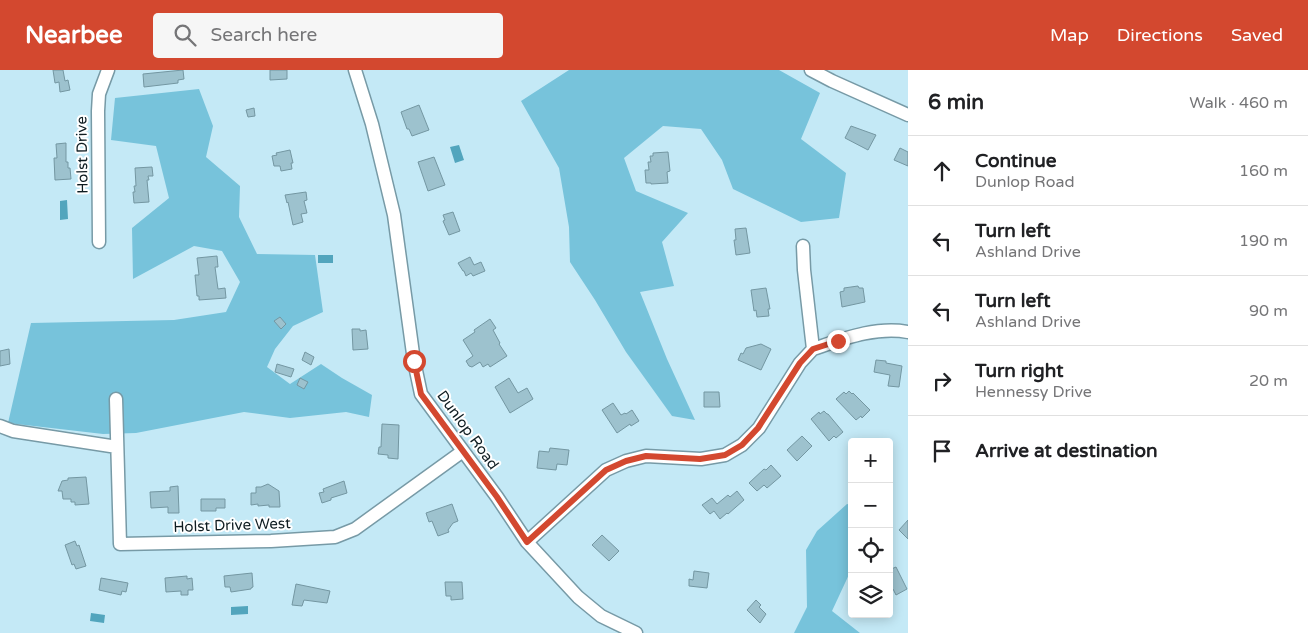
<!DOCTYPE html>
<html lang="en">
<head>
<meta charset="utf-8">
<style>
	:root { --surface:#fff; --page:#f6f6f6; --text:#202124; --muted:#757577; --line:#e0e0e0; --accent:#d3482f }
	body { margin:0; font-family:"Varela Round",sans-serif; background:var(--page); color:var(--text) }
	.controls { position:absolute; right:15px; bottom:15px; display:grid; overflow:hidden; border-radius:5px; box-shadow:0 2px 12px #0003 }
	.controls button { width:45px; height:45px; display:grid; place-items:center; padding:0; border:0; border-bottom:1px solid var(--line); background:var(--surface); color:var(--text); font:25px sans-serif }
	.stop { position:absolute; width:15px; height:15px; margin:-11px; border:4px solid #d3482f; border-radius:50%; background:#fff }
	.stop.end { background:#d3482f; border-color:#fff; box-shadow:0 1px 5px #0008 }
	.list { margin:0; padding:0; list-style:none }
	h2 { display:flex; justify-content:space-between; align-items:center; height:65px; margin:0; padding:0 20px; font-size:21px }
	h2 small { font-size:16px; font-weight:400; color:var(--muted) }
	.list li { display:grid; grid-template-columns:32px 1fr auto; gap:15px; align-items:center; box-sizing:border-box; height:70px; padding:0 20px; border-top:1px solid var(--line) }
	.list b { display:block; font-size:19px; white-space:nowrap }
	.list p { margin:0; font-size:16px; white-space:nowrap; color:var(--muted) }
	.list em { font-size:16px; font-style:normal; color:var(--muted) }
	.icon { flex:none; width:28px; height:28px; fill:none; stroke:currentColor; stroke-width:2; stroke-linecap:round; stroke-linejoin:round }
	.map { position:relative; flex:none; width:908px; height:563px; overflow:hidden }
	header { display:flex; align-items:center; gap:30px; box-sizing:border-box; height:70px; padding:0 25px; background:var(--accent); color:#fff }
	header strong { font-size:24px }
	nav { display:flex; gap:28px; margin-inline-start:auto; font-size:18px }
	.search { width:350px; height:45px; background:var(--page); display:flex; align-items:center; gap:12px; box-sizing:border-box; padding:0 18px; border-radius:5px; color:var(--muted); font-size:19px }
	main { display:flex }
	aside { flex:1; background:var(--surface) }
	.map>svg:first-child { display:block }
</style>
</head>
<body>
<header>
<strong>Nearbee</strong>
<div class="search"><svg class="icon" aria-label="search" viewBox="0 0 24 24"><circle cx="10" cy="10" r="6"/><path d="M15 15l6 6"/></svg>Search here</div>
<nav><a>Map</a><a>Directions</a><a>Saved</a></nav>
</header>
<main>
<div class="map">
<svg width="908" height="563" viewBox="0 0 908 563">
	<rect width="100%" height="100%" fill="#c4e9f6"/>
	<path fill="#77c3db" d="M569 0H779L820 23 801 69 846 103 839 148 801 152 733 119 722 90 701 59 663 56 624 88 636 121 688 143 662 172 674 216 640 222 667 289 695 350 672 346 626 282 595 230 570 192 569 157 559 98 521 31Z
		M199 19 213 56 206 87 240 116 239 147 257 184 315 185 323 242 293 256 275 279 267 297 290 314 321 294 342 308 372 325 369 347 346 342 290 348 244 342 136 363 103 364 8 353 31 253 174 250 226 242 240 212 222 181 194 176 133 209 132 158 169 128 156 76 111 70 115 28Z
		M847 434 852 435V498L832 541 860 563H794L807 537 806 480 817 461Z"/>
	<path fill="#52a5bd" d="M459 75 464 90 455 93 450 77Z
		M67 130 68 149 60 150V131Z
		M318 185H333V193H318Z
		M248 536V544L231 545V537Z
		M91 543 105 545 104 553 90 551Z"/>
	<path fill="#9dc2ce" stroke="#7497a2" d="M53 0H63L65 11 68 10 70 20 60 22 59 12 55 13Z
		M183 0 184 9 178 10V13L144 17 143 4Z
		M270 0H287V9L270 10Z
		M419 35 429 60 412 66 409 59H407L401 42Z
		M254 38 255 46 248 47 246 40Z
		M851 56 876 65 868 80 845 68Z
		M66 73V92H68V98H70L71 109 55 110 54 88H57L56 74Z
		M900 78 908 82V96L894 90Z
		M290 80 293 93H291L292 99 281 101 280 96H274L272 86 277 85 276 83Z
		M668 82 670 101 667 102 668 113 651 114V113H646L645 100H649L648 92H651L650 86H653V83Z
		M434 87 445 115 428 121 418 92Z
		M152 97 153 106H148L149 110H147L149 132 134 133 133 122H135L134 116H136L135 98Z
		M306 122 307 130 304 131 307 143 301 144 303 152 293 155 288 132 287 133 285 125Z
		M453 142 460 161 449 165 443 151 445 150 443 145Z
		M746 158 750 183 736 185 734 170H736L735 159Z
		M217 186 218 197H215L218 219 225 218 226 228 199 230V226H197L195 205H199L197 188Z
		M470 187 474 195 481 192 485 201 473 206 471 203 466 206 464 201H463L458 193Z
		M858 216 859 218H863L865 232 842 237 840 222 844 221V218Z
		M766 218 770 239H768L769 246 757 247 756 240 754 241 751 220Z
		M280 247 286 254 281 259 274 251Z
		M490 249 496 258 493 260 500 273 499 274 507 286 490 297 488 294 483 297 480 292 472 297 469 296 466 291 473 286 463 270 475 262 474 260Z
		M352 259H360V261L366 260 368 279 353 280Z
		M761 274 771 279 761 300 738 290 741 283 743 284 746 278Z
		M9 279 10 294 0 296V281Z
		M305 282 314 287 311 295 302 290Z
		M876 290 886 291V293L902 296 899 317 888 316 890 305 874 302Z
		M277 294 294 299 291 307 275 302Z
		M300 308 308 312 304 319 297 315Z
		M509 308 518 323 527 318 533 329 510 343 495 317Z
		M849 321 852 324 853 323 870 340 862 348 861 346 856 350 836 329 844 322 846 324Z
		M704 322H719L720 337H704Z
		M613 333 621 345 625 343 626 344 632 340 639 351 631 356 630 354 617 363 602 340Z
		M824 341 827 344H828L843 362 836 368 834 366 829 371 811 349 819 342 820 344Z
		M382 354 399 355 398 389 388 388V385L378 384 379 377H381Z
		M802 366 812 376 797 391 787 380Z
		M550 378 569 380 567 395 557 394 556 400 537 398 539 381 549 382Z
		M771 395 781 406 767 418 764 415 757 421 749 413 764 399 766 400Z
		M86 407 89 434 75 435V432H71V429H63L62 421H58L62 411 68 410V408Z
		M344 411 347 423 331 428V430L322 433 319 423 324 422 323 419Z
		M268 414 279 421 280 437H269V435L258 436V434L251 435V423H256V417H261Z
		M178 416 179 443H168V437L151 438 150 422 170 421V417Z
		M737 421 744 430 728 444 727 443 720 449 714 441 710 444 702 435 712 428 717 434 728 425 730 427Z
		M201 429H225V438H216V441H201Z
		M452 434 458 451 453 453 448 460 449 462 438 466 432 451 429 452 426 443Z
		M908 450V469L899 460Z
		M602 465 619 481 609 491 592 475Z
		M75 471 77 476 79 475 86 496 76 499 74 494 72 495 65 475Z
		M896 497 907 519 896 525 893 519 889 521V500Z
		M694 501 709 503 707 518 689 516V509L693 510Z
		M252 503 253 517 251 518V519L231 522 230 517H225L224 506Z
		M187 506V509L192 508 193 520H188V525H181V521L166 522 165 508Z
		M101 508 128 513 126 522 122 521 121 525 99 520Z
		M445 512H462L463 529 451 530V526H446Z
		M296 514 330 521 327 533 304 530 302 536 292 535Z
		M756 530 761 535 759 537 766 544 760 553 747 540Z"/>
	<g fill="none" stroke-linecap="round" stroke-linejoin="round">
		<defs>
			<path id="minor" d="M355 0 372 54 394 145 414 291 421 324 497 427 527 472 578 527 601 546 636 563
				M811 0 832 11 908 45
				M99 172 98 41 99 24 108 0
				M813 279C843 269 876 256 908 262
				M116 329 120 474 271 471 335 467 355 459 463 381
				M0 356 13 361 117 377
				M527 472 606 400 626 391 646 386 701 389 725 385 742 375 759 358 800 293 813 279 804 200 803 176"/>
		</defs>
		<use href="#minor" stroke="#779aa6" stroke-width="15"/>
		<use href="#minor" stroke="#fff" stroke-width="12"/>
	</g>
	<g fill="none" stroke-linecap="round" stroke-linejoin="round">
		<path stroke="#d3482f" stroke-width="6" d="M414 291 421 324 497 427 527 472 606 400 626 391 646 386 700 389 725 385 742 375 758 358 800 293 813 279 838 271"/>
	</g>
	<g text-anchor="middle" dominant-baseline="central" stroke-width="4" stroke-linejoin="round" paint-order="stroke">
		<g font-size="15" fill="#0e1c21" stroke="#fff">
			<text transform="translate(82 85) rotate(-91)">Holst Drive</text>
			<text transform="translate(468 360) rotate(54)">Dunlop Road</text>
			<text transform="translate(232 455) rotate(-2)">Holst Drive West</text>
		</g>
	</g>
</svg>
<div class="controls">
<button>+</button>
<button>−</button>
<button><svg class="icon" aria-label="locate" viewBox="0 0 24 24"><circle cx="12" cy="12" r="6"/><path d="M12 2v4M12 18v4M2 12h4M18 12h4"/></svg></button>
<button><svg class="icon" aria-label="layers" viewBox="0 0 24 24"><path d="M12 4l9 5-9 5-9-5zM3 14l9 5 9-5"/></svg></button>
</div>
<div class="stop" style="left:414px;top:291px"></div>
<div class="stop end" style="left:838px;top:271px"></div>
</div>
<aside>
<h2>6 min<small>Walk · 460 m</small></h2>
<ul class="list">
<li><svg class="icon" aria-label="ahead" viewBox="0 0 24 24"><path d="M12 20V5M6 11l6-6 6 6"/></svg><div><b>Continue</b><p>Dunlop Road</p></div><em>160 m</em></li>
<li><svg class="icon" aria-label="left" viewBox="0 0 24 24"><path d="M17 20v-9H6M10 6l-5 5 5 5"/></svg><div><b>Turn left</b><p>Ashland Drive</p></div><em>190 m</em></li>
<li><svg class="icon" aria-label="left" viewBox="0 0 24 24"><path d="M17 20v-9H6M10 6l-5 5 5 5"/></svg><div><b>Turn left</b><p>Ashland Drive</p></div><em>90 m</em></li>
<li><svg class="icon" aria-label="right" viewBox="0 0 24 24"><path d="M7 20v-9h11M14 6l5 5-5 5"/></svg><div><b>Turn right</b><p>Hennessy Drive</p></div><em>20 m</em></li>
<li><svg class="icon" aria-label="arrive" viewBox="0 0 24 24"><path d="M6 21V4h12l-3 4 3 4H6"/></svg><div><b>Arrive at destination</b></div></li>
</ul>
</aside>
</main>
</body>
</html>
